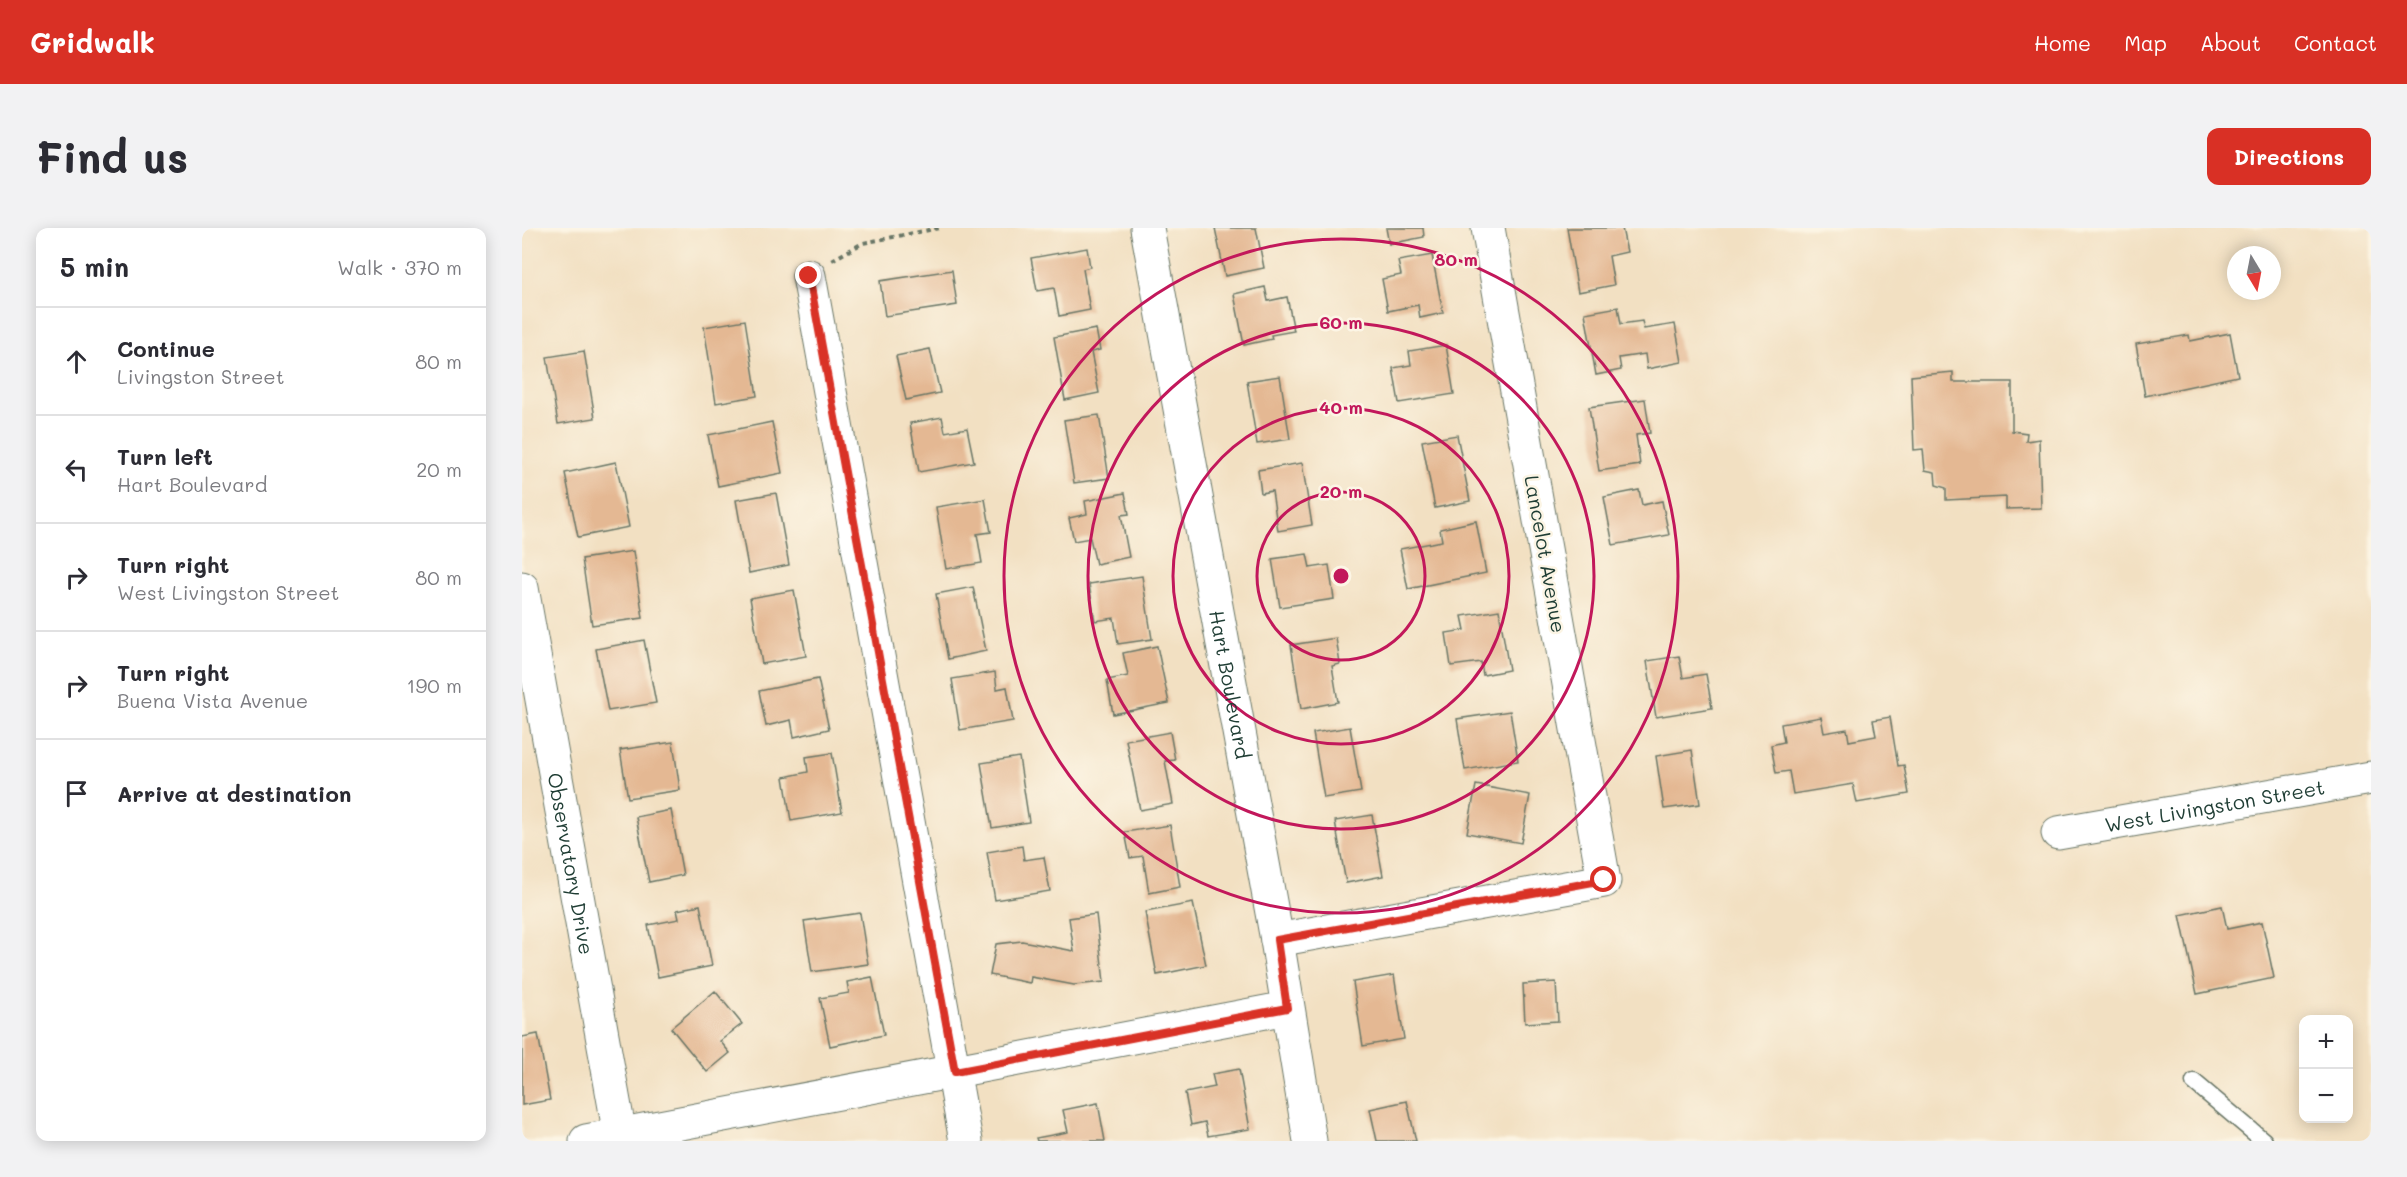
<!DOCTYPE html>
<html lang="en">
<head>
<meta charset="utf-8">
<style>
	:root { --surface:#fff; --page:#f2f2f3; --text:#2b2b33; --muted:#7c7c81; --line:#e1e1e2; --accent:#d93025 }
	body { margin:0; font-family:Mali,sans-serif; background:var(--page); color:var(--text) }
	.controls { position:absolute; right:18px; bottom:18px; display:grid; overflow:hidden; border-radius:12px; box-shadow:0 3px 15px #0003 }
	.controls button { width:54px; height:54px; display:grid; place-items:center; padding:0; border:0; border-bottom:2px solid var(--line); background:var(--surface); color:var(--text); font:30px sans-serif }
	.compass { position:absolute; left:1705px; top:18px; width:54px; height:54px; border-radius:50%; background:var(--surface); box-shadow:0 3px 15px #0003; rotate:170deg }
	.stop { position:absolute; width:18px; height:18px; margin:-14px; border:4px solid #d93025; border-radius:50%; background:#fff }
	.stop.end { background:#d93025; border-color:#fff; box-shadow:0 2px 6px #0008 }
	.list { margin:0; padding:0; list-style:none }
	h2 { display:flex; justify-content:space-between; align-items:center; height:78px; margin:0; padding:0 24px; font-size:26px }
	h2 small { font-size:20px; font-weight:400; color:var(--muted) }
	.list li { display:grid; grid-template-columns:39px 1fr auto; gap:18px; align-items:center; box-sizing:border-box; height:108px; padding:0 24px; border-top:2px solid var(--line) }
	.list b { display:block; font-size:22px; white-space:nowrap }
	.list p { margin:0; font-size:20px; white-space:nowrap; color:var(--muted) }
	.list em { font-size:20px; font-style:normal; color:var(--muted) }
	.icon { flex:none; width:33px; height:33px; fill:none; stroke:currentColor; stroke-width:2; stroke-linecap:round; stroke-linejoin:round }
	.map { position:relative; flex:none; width:1849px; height:913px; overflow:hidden; border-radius:12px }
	header { display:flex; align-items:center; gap:36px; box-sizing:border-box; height:84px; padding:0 30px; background:var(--accent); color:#fff }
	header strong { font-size:28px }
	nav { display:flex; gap:33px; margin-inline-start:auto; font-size:21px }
	.intro { display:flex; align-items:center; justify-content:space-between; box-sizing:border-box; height:144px; padding:0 36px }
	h1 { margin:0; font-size:42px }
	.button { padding:15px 27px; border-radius:12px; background:var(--accent); color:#fff; font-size:21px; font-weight:700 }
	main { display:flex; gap:36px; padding:0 36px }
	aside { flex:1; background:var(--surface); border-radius:12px; box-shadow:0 3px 15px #0003 }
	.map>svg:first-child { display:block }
</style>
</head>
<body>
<header>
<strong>Gridwalk</strong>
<nav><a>Home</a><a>Map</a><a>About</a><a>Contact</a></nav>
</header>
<div class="intro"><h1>Find us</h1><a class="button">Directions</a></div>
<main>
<aside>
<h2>5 min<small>Walk · 370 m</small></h2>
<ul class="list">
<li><svg class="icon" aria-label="ahead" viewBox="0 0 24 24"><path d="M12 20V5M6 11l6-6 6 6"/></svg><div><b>Continue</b><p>Livingston Street</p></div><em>80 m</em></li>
<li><svg class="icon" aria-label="left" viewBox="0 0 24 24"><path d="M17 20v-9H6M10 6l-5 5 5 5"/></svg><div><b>Turn left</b><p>Hart Boulevard</p></div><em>20 m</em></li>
<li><svg class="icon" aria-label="right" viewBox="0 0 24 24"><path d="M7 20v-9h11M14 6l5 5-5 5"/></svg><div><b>Turn right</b><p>West Livingston Street</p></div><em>80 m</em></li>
<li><svg class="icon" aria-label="right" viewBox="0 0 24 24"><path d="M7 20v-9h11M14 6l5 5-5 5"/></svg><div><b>Turn right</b><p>Buena Vista Avenue</p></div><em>190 m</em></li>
<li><svg class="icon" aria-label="arrive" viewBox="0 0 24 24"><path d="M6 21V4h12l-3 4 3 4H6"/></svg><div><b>Arrive at destination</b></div></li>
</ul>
</aside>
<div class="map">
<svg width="1849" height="913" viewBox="0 0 1849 913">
	<rect width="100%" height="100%" fill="#fcf5e5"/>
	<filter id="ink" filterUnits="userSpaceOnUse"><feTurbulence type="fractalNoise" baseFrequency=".0167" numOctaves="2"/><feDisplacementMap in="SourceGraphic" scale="12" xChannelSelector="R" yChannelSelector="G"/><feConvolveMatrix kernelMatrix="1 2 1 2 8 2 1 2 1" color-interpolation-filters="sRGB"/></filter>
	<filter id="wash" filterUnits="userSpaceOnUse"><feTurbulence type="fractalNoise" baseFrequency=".008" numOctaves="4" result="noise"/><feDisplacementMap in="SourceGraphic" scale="24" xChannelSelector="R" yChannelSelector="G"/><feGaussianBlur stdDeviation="1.35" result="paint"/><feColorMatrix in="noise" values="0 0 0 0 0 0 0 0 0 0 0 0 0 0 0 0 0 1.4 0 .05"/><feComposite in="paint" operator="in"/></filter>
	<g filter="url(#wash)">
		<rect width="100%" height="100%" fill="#f2e0c2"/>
		<g id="blocks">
			<path fill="#e4b893" d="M693 0H734L742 40 703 48Z
				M864 0H901L902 9 867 16Z
				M1045 0H1100L1105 24 1087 28 1092 57 1056 64Z
				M565 20 568 39 561 41 568 82 537 88 532 60 515 63 509 30Z
				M910 27 921 85 898 90 896 77 866 83 860 51 879 47 876 33Z
				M430 42 435 77 363 88 358 53Z
				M743 59 746 73 765 69 772 103 749 107 750 111 722 117 712 66Z
				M1096 79 1099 96 1120 93 1122 101 1153 96 1160 134 1125 141 1123 126 1097 130 1099 142 1074 147 1063 85Z
				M223 92 235 168 194 175 182 99Z
				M574 101 578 122 569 124 577 165 543 172 532 109Z
				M1708 105 1716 148 1623 168 1614 116 1667 107 1668 113Z
				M924 117 932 166 877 175 871 140 889 137 887 123Z
				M408 121 418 165 384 172 374 128Z
				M62 123 73 190 36 196 25 129Z
				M1431 144V154H1490V203L1505 205 1504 213 1517 211 1519 280 1484 281V269L1424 272V260L1414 257 1413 244 1403 242 1401 221 1392 222 1389 148Z
				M758 148 768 211 735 216 725 153Z
				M1123 171 1128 205 1114 207 1118 237 1077 243 1067 179Z
				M577 187 587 250 552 255 542 192Z
				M420 189 423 204 445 200 452 234 397 244 388 195Z
				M250 194 260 245 196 258 186 207Z
				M935 207 948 273 913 280 900 213Z
				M94 234 107 299 56 309 43 245Z
				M780 235 790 297 756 303 750 263 739 265 736 242Z
				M1117 262 1120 277 1140 273 1147 307 1091 317 1082 269Z
				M254 265 267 337 227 345 214 272Z
				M603 265 607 286 599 287 607 329 574 336 568 310 552 313 547 290 565 286 563 273Z
				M463 271 469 304 455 306 460 335 424 341 414 279Z
				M954 293 964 345 886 361 878 321 920 313 918 301Z
				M111 323 121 390 70 397 60 331Z
				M785 326 788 340 807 337 812 371 758 379 750 331Z
				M620 348 630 411 596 416 592 390 573 393 567 356Z
				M451 359 464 423 426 431 414 366Z
				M272 362 284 428 240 436 228 370Z
				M977 382 987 442 961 447 959 434 929 438 924 405 943 402 940 388Z
				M814 410 818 436 810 438 816 474 779 481 769 417Z
				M122 412 134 475 86 483 74 421Z
				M635 418 647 475 591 486 585 452 606 448 601 425Z
				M1157 428 1161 450 1184 446 1190 480 1134 489 1125 433Z
				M473 444 475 461 485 459 491 493 438 502 430 451Z
				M296 451 307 501 272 509 269 492 244 498 237 463Z
				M988 483 996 533 943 542 935 491Z
				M1299 489 1302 505 1325 501 1327 513 1354 508 1351 492 1368 489 1376 538 1382 537 1387 566 1335 575 1331 556 1271 566 1267 543 1254 545 1249 517 1262 514 1259 496Z
				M828 499 839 564 802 570 791 505Z
				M648 504 653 532 643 533 651 576 618 582 604 512Z
				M151 514 158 562 106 570 98 522Z
				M1170 522 1178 576 1142 581 1134 528Z
				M310 525 320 584 269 593 262 549 286 544 284 529Z
				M497 529 507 594 470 600 459 535Z
				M954 557 1008 567 999 615 945 605Z
				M149 582 161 647 127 654 114 589Z
				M850 587 861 648 824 655 813 593Z
				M648 597 658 659 627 665 621 628 608 630 603 604Z
				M500 618 502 632 522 629 528 663 473 672 465 624Z
				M671 675 684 737 635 747 623 684Z
				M178 677 190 738 136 749 126 697 157 691 155 682Z
				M1700 678 1705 701 1740 694 1752 750 1675 766 1658 687Z
				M338 685 346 736 290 744 282 693Z
				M574 686 582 754 552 757 509 749 508 755 468 747 474 716 500 713 552 723 547 690Z
				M872 747 882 811 841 818 831 754Z
				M350 749 362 807 308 818 298 770 327 765 325 754Z
				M1034 754 1036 793 1003 795 1001 756Z
				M193 763 220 796 198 813 208 825 185 844 149 800Z
				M16 806 28 872 0 877V809Z
				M717 841 728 901 686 908 683 894 669 897 663 865 693 859 690 846Z
				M885 873 894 913H855L848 881Z
				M576 875 583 913H515L514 910 546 904 541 882Z"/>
		</g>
	</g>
	<g filter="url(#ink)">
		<use href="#blocks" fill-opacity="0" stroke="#697666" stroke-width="1.5"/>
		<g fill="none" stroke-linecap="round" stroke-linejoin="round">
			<defs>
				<path id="lane" d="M1672 854 1742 913"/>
				<g id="street">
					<path id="s1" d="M625 0 755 712 788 913"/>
					<path d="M287 48 444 913"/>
					<path id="s2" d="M0 360 99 913"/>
					<path id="s3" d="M1536 605 1849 550"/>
					<path d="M755 712 1082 653 966 0"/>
					<path d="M64 913 765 780"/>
				</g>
			</defs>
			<use href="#lane" stroke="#697666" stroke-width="19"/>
			<use href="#street" stroke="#697666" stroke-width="35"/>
			<path stroke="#697666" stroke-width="4" stroke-dasharray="4.5 4.5" stroke-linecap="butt" d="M310 32 341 15 417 0"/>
			<use href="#lane" stroke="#fff" stroke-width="16"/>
			<use href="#street" stroke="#fff" stroke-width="33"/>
		</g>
	</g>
	<g fill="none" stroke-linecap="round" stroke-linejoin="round" filter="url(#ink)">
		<path stroke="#d93025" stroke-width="8" d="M287 48 433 844 765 780 755 712 1082 652"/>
	</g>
	<g fill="none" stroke="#c2185b" stroke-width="3">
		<circle cx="819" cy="348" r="84"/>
		<circle cx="819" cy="348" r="168"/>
		<circle cx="819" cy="348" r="253"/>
		<circle cx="819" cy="348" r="337"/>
	</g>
	<g text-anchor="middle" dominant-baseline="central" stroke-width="5" stroke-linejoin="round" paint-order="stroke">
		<g font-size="20" fill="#1f3d34" stroke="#fcf5e5">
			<text transform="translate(1024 326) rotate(80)">Lancelot Avenue</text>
			<text stroke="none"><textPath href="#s1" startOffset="464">Hart Boulevard</textPath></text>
			<text stroke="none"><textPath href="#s3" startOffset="159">West Livingston Street</textPath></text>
			<text stroke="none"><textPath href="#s2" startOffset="280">Observatory Drive</textPath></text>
		</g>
	</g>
	<circle cx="819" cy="348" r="9" fill="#c2185b" stroke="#fcf5e5" stroke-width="3"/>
	<g font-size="18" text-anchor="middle" font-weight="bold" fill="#c2185b" stroke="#fcf5e5" stroke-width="5" stroke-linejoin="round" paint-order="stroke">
		<text x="934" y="38">80 m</text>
		<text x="819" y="101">60 m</text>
		<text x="819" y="186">40 m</text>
		<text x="819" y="270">20 m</text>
	</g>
</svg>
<div class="controls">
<button>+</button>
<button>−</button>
</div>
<svg class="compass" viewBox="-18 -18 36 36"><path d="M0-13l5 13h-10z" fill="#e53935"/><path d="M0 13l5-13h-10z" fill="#7c7c81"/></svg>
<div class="stop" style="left:1082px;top:652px"></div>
<div class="stop end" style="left:287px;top:48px"></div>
</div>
</main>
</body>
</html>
